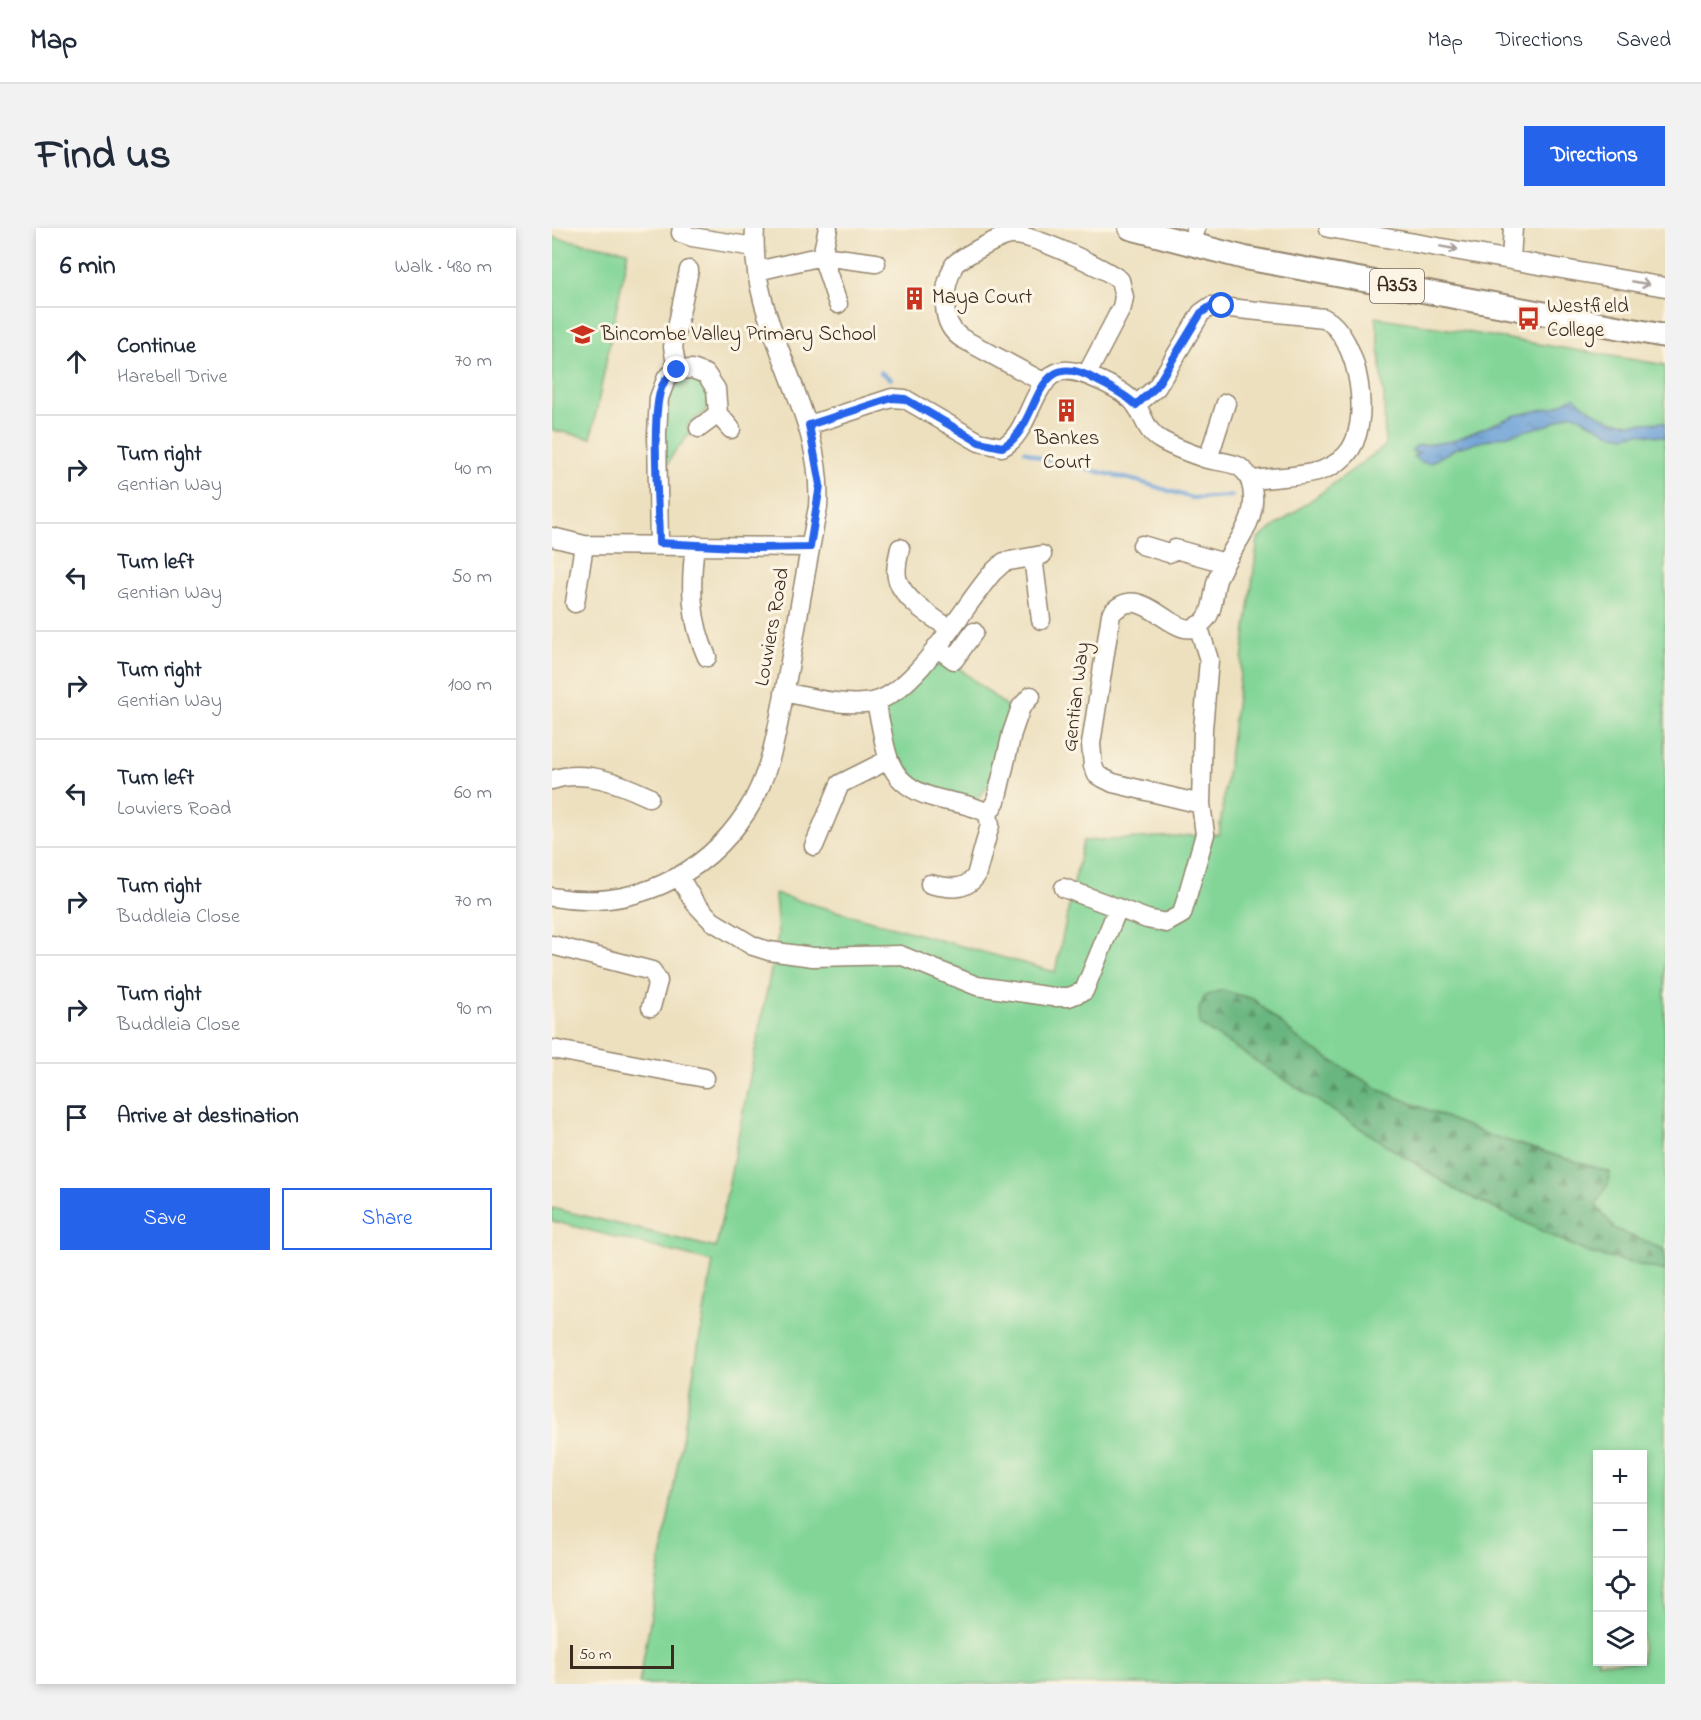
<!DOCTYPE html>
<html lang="en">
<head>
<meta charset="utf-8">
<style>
	:root { --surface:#fff; --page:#f2f2f3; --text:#1f2937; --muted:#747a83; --line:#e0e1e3; --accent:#2563eb }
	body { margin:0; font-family:"Indie Flower",sans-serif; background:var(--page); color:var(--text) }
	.controls { position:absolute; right:18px; bottom:18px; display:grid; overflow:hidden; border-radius:0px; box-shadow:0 3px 9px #0003 }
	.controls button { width:54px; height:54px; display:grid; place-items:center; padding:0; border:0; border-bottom:2px solid var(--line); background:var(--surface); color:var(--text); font:30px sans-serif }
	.scale { position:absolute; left:18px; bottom:15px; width:104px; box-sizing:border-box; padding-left:6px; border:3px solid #3b2a1e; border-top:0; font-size:16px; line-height:21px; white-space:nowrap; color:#3b2a1e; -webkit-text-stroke:4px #fcf5e5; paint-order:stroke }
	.stop { position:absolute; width:18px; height:18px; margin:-14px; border:4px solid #2563eb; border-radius:50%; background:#fff }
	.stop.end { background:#2563eb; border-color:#fff; box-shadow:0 2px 6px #0008 }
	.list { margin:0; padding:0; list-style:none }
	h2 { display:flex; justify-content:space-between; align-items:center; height:78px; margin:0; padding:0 24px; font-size:26px }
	h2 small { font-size:20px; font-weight:400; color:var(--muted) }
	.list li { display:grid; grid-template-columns:39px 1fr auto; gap:18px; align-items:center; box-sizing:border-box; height:108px; padding:0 24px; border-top:2px solid var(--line) }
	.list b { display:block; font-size:22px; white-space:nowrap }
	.list p { margin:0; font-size:20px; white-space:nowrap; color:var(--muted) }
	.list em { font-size:20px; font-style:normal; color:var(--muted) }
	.actions { display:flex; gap:12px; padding:18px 24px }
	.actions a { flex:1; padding:14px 0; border:2px solid var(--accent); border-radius:0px; text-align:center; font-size:21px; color:var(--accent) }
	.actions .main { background:var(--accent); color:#fff }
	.icon { flex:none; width:33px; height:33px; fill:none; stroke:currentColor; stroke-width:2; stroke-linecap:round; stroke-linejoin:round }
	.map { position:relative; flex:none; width:1113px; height:1456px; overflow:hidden; border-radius:0px }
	header { display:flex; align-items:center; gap:36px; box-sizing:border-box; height:84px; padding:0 30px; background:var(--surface); border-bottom:2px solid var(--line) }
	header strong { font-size:28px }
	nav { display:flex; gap:33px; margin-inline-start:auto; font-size:21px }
	.intro { display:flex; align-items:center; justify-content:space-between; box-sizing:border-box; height:144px; padding:0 36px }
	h1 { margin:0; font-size:42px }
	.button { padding:15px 27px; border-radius:0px; background:var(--accent); color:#fff; font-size:21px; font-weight:700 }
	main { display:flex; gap:36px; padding:0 36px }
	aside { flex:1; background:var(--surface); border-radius:0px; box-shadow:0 3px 9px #0003 }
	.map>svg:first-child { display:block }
</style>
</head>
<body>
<header>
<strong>Map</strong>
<nav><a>Map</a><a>Directions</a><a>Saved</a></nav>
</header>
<div class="intro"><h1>Find us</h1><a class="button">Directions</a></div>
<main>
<aside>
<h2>6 min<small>Walk · 480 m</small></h2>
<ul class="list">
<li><svg class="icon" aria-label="ahead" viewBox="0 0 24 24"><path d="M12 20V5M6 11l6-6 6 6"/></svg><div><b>Continue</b><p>Harebell Drive</p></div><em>70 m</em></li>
<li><svg class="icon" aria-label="right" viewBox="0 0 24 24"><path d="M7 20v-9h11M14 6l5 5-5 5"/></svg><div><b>Turn right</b><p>Gentian Way</p></div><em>40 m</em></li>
<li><svg class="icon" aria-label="left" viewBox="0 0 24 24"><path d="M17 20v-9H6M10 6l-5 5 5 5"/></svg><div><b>Turn left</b><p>Gentian Way</p></div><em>50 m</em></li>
<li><svg class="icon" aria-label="right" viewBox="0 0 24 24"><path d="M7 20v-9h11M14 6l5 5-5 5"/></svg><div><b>Turn right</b><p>Gentian Way</p></div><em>100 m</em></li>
<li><svg class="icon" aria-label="left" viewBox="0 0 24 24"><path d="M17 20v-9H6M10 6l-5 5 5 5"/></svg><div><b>Turn left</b><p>Louviers Road</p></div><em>60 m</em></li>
<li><svg class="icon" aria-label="right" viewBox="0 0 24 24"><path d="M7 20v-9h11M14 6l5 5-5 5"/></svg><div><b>Turn right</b><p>Buddleia Close</p></div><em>70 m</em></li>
<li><svg class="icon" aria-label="right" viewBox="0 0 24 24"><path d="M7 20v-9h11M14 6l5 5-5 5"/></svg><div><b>Turn right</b><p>Buddleia Close</p></div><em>90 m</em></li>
<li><svg class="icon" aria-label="arrive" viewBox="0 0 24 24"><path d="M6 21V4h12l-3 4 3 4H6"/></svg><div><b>Arrive at destination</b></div></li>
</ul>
<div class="actions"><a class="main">Save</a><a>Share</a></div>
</aside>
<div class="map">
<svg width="1113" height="1456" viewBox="0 0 1113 1456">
	<defs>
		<pattern id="forest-firs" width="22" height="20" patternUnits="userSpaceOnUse" patternTransform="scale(1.5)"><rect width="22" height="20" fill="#69b680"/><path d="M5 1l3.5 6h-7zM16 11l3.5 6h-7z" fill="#589468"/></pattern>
		<pattern id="water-ripples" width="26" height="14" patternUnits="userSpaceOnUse" patternTransform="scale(1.5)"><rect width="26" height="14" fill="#6ba0d7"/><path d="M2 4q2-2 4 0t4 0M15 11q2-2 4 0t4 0" fill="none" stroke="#5983ae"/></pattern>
	</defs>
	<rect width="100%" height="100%" fill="#fcf5e5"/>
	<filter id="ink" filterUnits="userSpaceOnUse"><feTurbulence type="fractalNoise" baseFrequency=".0167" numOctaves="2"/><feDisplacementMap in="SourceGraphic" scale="12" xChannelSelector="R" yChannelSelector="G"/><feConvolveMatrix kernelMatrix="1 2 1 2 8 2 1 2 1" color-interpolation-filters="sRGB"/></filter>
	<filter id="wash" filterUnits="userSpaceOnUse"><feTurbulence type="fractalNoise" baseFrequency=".008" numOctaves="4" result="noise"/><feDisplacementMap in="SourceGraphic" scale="24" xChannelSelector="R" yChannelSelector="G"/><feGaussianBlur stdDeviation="1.35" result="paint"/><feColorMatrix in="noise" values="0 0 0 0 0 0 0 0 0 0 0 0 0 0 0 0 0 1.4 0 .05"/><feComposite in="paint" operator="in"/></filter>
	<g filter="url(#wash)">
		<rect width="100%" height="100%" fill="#ede0bf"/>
		<path fill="#82d597" stroke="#5e805a" stroke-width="1.5" fill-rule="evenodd" d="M0 9 76 23 39 210 0 202Z
			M824 89 1113 137V1456H87L161 1034 0 993V980L164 1020 226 707 223 666 503 744 531 613 667 606 706 311 833 218 832 169ZM1046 1226H1090V1434H1046Z
			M124 148 149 151C156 163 158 169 154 183L135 197 137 207 121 226 110 247 112 169Z
			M385 430 408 441 459 482 447 546 425 571C383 562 341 556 335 505 334 496 332 486 334 477Z"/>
		<path fill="url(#forest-firs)" stroke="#52704f" stroke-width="1.5" d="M669 762 701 771 754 817 828 862 931 905 1058 944 1057 954 1044 977 1063 1001 1113 1022V1043L1036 1025 904 962 648 797 647 781 653 768Z"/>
		<path fill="url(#water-ripples)" stroke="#53657a" stroke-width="1.5" d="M1022 169C1056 198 1070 196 1113 194V209L1087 205 1074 208 1057 205 1020 185 996 197 904 220 878 235 869 234 861 228 867 225 859 223 864 218 900 213 964 187 1003 179Z"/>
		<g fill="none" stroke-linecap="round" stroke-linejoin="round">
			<path stroke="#6ba0d7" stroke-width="4" d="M328 144 339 151
				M473 223 489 230 585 253 640 270 680 268"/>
		</g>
	</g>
	<g filter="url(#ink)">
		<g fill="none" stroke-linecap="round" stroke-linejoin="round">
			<defs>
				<path id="minor" d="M130 0 129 5 140 9 202 19
					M276 0 270 28 286 76
					M777 0 1113 59
					M640 16 644 0
					M959 31 961 0
					M205 45 214 41 270 28 324 35
					M125 142 121 119 137 42
					M493 155 411 111C386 96 391 60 402 37 408 30 450 7 460 7 480 6 550 39 568 52L572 69 570 79 535 146
					M584 177 605 159 649 85 659 78 772 90C807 108 822 198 794 227 769 253 731 246 698 253
					M257 197 340 170 353 171 427 214 450 219C479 206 479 149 510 143 527 140 573 162 583 176 593 189 593 203 609 212 623 220 640 226 655 231 665 233 677 234 686 238 691 241 696 246 698 252 712 295 677 317 665 352 661 364 662 381 654 391 625 427 593 346 559 386L539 516 541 538 545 547 561 555 649 576
					M147 200 166 186
					M656 231 674 175
					M0 309 32 317 258 319
					M107 315 105 206 107 170 115 149 125 142 140 141 154 146 164 161 166 186 179 201
					M143 317C138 357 138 392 155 429
					M590 317 617 325 623 321 673 335
					M348 320C346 331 342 343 346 353 353 373 382 390 398 401
					M481 329 489 392
					M23 375 32 317
					M384 419 402 432 422 404
					M232 464C259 470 297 480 324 473 366 461 412 377 441 344L452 334 490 327
					M323 473C337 519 327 556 387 571 403 575 423 577 436 586
					M0 552C33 541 67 555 97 569
					M262 618 288 556 336 532
					M127 649 143 675 160 693 201 718 217 723 261 729 348 727 425 758 501 769H517L532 763 566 680
					M378 656C395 660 412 664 424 648L438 597 436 586 444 573 460 505 469 479 479 468
					M512 660 595 691 614 695 630 686 653 606 649 576 651 501 657 432 646 397
					M0 669C77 683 152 650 195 583 221 543 227 490 236 445 246 390 255 334 266 279 273 180 196 100 203 0
					M0 717 100 743 106 753 99 779
					M0 821 153 850"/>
				<path id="major" d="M578 0 693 30 1113 108"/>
			</defs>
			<use href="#minor" stroke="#94856e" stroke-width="21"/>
			<use href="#major" stroke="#94856e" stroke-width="26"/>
			<use href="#minor" stroke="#fff" stroke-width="18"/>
			<use href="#major" stroke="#fff" stroke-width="22"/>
		</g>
		<defs><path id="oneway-shaft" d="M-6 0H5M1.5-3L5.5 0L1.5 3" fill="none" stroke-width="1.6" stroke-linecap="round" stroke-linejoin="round" transform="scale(1.5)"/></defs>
		<g stroke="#a79f9a">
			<use href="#oneway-shaft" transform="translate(897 20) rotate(10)"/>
			<use href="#oneway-shaft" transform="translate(1089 55) rotate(10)"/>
		</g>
	</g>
	<g fill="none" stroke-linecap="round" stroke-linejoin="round" filter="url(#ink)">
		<path stroke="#2563eb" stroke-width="8" d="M125 142C119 146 113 151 110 158 98 187 107 280 107 315L203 320 258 319 268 257 257 197 340 170 353 171 427 214 450 219C490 201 478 114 544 152 557 159 573 166 584 177L604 159 649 85 659 78H670"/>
	</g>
	<defs>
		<symbol id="building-bare" viewBox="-9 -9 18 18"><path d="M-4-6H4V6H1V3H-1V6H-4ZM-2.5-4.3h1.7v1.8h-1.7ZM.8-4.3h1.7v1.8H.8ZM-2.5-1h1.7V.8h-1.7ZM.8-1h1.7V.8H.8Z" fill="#c8321e" stroke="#fcf5e5" stroke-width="2.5" paint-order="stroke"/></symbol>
		<symbol id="bus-bare" viewBox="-9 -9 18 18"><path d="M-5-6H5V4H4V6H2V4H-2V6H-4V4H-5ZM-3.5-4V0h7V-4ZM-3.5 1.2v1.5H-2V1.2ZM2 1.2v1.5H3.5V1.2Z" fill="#c8321e" stroke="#fcf5e5" stroke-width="2.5" paint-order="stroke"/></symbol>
		<symbol id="school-bare" viewBox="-9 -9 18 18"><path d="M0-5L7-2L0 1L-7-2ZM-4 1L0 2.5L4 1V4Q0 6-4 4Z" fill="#c8321e" stroke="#fcf5e5" stroke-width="2.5" paint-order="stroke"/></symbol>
	</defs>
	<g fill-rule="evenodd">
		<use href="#building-bare" x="346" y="54" width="33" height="33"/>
		<use href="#bus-bare" x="960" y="74" width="33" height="33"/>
		<use href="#school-bare" x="14" y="90" width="33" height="33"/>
		<use href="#building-bare" x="498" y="166" width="33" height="33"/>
	</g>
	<g text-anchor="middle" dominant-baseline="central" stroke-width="6" stroke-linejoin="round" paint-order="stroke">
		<rect fill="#fcf5e5" stroke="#75675a" stroke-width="1.5" x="818" y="41" width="54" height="34" rx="4.5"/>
		<g font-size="20" font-weight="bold" fill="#3b2a1e">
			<text x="845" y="58">A353</text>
		</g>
		<g font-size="21" fill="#3b2a1e" stroke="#fcf5e5" text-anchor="start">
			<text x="380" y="70">Maya Court</text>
			<text x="995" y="79">Westfield<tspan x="995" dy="24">College</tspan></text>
			<text x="49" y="107">Bincombe Valley Primary School</text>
			<text x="515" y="211" text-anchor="middle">Bankes<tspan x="515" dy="24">Court</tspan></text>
		</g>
		<g font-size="21" fill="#3b2a1e" stroke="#fcf5e5">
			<text transform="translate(221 399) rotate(-80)">Louviers Road</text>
			<text transform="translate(525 469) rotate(-83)">Gentian Way</text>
		</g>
	</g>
</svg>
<div class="controls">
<button>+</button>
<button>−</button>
<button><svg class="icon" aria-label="locate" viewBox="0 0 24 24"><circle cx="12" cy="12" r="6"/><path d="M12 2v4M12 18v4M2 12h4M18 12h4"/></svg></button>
<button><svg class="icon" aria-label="layers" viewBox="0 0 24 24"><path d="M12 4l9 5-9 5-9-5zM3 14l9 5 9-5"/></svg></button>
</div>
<div class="scale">50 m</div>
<div class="stop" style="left:670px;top:78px"></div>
<div class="stop end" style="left:125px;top:142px"></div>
</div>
</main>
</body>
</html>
